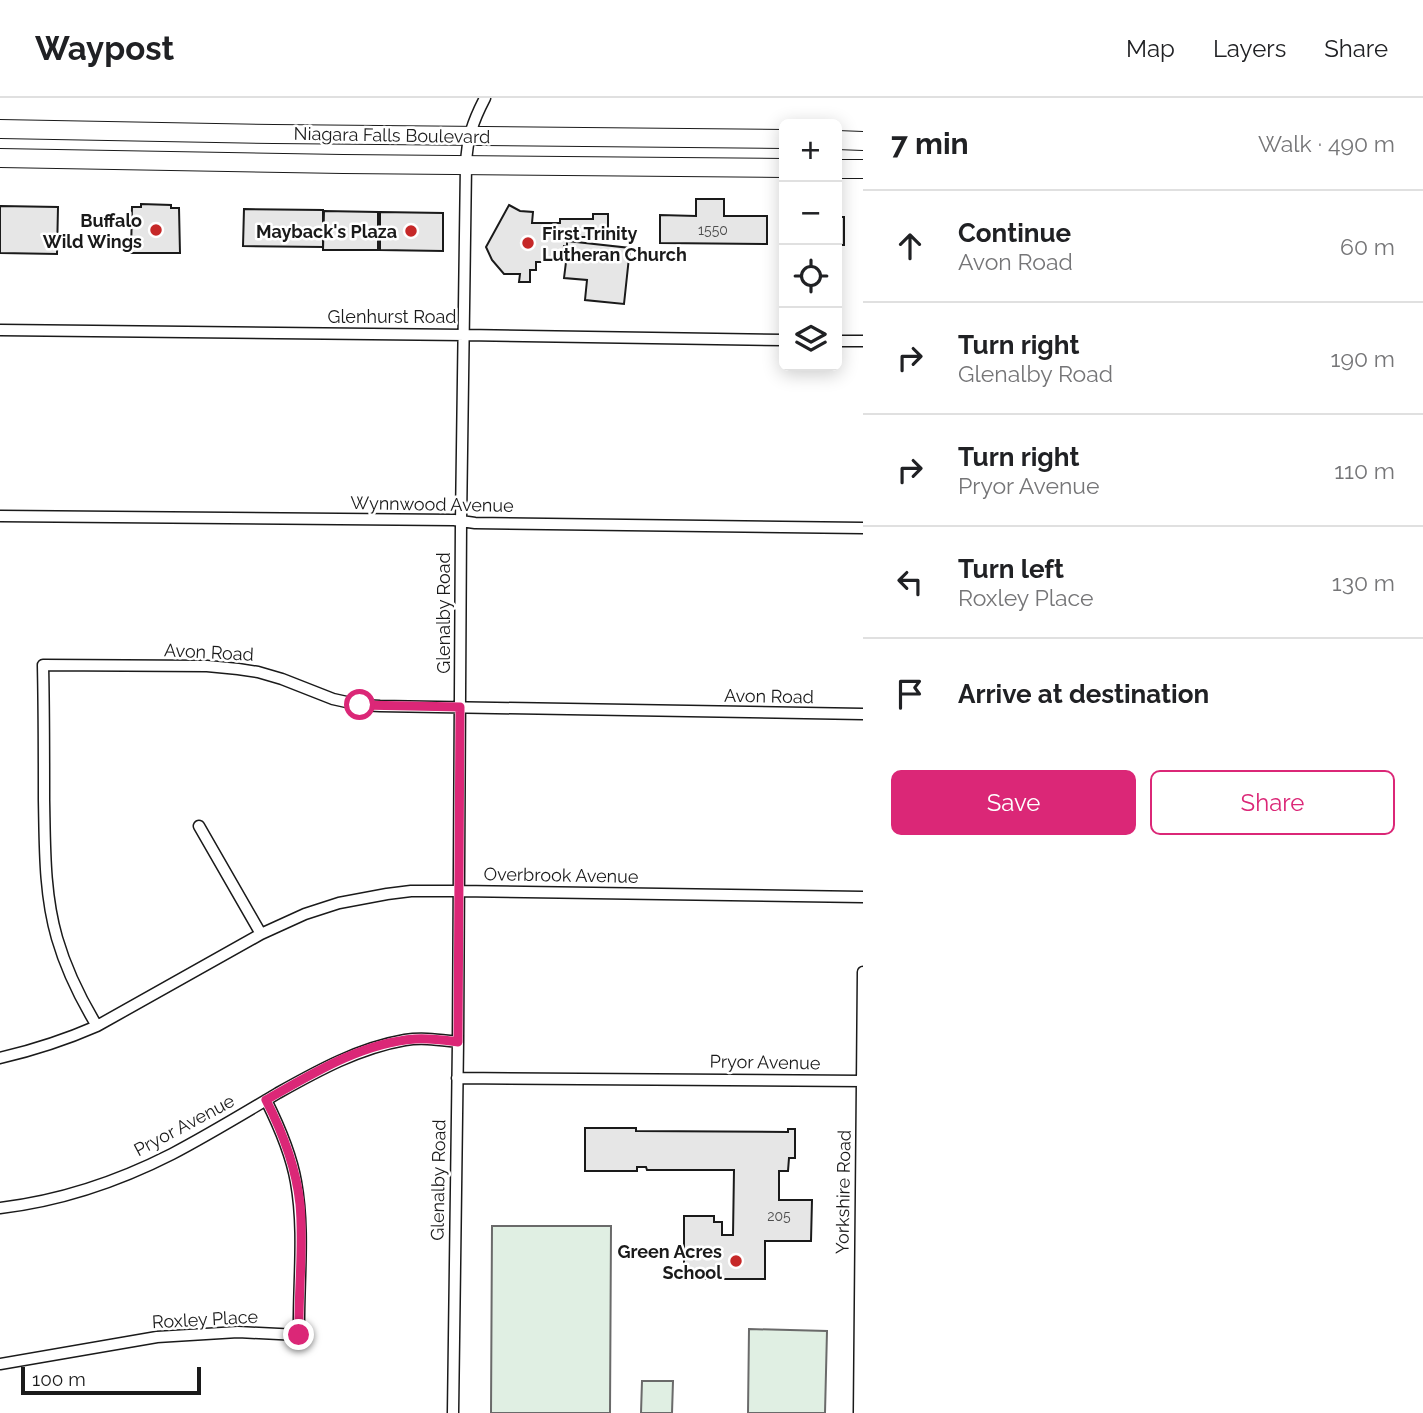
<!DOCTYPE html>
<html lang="en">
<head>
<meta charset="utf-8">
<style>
	:root { --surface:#fff; --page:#f6f6f6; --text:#202124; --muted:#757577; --line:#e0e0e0; --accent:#db2777 }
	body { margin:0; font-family:Raleway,sans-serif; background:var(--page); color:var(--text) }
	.controls { position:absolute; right:21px; top:21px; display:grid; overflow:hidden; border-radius:10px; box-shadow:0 4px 18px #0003 }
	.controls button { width:63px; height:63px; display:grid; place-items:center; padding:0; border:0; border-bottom:2px solid var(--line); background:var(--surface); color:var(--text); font:35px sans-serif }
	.scale { position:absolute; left:21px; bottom:18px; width:180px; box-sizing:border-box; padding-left:7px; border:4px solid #1a1a1a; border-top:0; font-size:19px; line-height:24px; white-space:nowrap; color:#1a1a1a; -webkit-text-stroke:5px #fff; paint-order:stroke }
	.stop { position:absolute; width:21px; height:21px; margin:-16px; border:5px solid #db2777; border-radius:50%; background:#fff }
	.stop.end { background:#db2777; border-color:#fff; box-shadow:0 2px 7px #0008 }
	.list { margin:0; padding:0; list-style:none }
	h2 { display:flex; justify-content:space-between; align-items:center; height:91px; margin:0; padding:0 28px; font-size:30px }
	h2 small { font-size:23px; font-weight:400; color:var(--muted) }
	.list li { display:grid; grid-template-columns:46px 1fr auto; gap:21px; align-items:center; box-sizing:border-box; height:112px; padding:0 28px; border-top:2px solid var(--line) }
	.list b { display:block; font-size:26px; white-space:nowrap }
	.list p { margin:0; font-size:23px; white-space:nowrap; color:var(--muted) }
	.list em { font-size:23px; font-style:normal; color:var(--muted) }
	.actions { display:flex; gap:14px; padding:21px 28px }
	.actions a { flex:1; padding:16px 0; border:2px solid var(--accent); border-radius:10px; text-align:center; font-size:24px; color:var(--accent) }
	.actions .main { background:var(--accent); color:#fff }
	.icon { flex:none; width:38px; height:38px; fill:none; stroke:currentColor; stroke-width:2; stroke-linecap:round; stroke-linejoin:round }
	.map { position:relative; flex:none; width:863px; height:1315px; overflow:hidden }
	header { display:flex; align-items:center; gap:42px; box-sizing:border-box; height:98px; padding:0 35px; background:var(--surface); border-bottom:2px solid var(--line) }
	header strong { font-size:33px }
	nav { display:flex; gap:38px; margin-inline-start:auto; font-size:24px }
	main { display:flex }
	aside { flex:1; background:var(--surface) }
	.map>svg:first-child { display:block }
</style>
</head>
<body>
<header>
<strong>Waypost</strong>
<nav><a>Map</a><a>Layers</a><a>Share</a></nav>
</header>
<main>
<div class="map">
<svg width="863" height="1315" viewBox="0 0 863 1315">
	<rect width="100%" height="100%" fill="#fff"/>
	<path fill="#e0efe3" stroke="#6a6a6a" stroke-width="2" d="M492 1128H611L610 1315H491Z
		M749 1231 827 1233 825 1315H748Z
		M642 1283H673L672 1315H641Z"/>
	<path fill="#e6e6e6" stroke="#1a1a1a" stroke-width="2" d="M696 101H724V118H767V146L660 145V117L696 118Z
		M141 106 171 107V110H179L180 155H131L132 109H141Z
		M509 107 520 113 533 114 532 125H560V121H593V116H608V139H567V148H564L563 164H536V172H530V184H519L520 176H504L492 162 486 149Z
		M0 108 58 109 57 156 0 155Z
		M244 111 323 112V149L243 148Z
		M324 113 378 114V152H323Z
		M380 114 443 115V153L380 152Z
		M837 119H844V147H837Z
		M567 143 630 150 624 206 585 202 587 182 564 180 566 164H563L564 148H567Z
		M585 1030H636V1033L788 1034V1031H795V1060H789L788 1073H779V1102H812L811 1143H765V1181H684V1118H714V1124H722V1137H733L734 1072H647L646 1069H637V1073H585Z"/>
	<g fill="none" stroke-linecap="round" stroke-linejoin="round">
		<defs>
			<path id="minor" d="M0 232 465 237 784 242
				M837 243H863
				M0 418 454 422 475 425 863 430
				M199 728 261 836
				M97 928C80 900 66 871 57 840 44 795 45 748 44 702 44 657 44 612 43 567L207 568 238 571 258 574 282 581 333 601 360 607 380 608 863 616
				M0 960C34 952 65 942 97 928L261 836 305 816 339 805 387 796 411 793H459L863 799
				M457 980 863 983
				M0 1110C59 1103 119 1083 172 1056 208 1037 243 1016 278 995 319 972 359 950 405 942 423 939 440 942 458 944
				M0 1266 157 1239 238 1234 299 1237C298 1186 305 1134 296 1084 291 1055 279 1028 266 1002
				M453 1315 458 944 461 424 466 67C467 40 473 23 485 0
				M859 1315 863 874"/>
			<path id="primary" d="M0 31 274 36 784 41
				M837 42 863 43
				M0 60 343 66 784 70
				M837 71H863"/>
		</defs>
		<use href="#minor" stroke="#1a1a1a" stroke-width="13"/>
		<use href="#primary" stroke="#1a1a1a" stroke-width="20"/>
		<use href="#minor" stroke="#fff" stroke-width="10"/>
		<use href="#primary" stroke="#fff" stroke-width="18"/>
	</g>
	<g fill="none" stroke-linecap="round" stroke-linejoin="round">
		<path stroke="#db2777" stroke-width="9" d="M299 1237C298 1193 304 1149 300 1106 296 1069 283 1035 266 1002 312 976 361 945 415 941 430 940 443 942 458 944L460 609 360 607"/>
	</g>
	<g fill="#c62828" stroke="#fff" stroke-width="2.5">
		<circle cx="156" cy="132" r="7"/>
		<circle cx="411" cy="133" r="7"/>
		<circle cx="528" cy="145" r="7"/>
		<circle cx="736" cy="1163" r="7"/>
	</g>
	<g text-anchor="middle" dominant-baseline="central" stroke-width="5" stroke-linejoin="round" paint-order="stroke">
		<g font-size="14" fill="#4d4d4d">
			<text x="713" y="132">1550</text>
			<text x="779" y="1118">205</text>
		</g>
		<g font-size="18" fill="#1a1a1a" stroke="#fff">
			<text transform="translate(392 37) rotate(1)">Niagara Falls Boulevard</text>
			<text x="392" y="218">Glenhurst Road</text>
			<text transform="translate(432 406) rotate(1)">Wynnwood Avenue</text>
			<text transform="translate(443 515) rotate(-90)">Glenalby Road</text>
			<text transform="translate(209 554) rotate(3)">Avon Road</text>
			<text transform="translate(769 598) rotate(1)">Avon Road</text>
			<text transform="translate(561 777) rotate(1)">Overbrook Avenue</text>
			<text transform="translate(765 964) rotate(1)">Pryor Avenue</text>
			<text transform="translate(184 1027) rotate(-28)">Pryor Avenue</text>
			<text transform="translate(438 1082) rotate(-89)">Glenalby Road</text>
			<text transform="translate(843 1094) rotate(-89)">Yorkshire Road</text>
			<text transform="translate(205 1221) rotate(-3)">Roxley Place</text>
		</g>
		<g font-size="18" font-weight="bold" fill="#1a1a1a" stroke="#fff" text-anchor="end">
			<text x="142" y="122">Buffalo<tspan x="142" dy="21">Wild Wings</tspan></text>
			<text x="397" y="133">Mayback's Plaza</text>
			<text x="542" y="135" text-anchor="start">First Trinity<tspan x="542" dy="21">Lutheran Church</tspan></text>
			<text x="722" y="1153">Green Acres<tspan x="722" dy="21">School</tspan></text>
		</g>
	</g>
</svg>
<div class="controls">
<button>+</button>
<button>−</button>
<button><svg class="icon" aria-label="locate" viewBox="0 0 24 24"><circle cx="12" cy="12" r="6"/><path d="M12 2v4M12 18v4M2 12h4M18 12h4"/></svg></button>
<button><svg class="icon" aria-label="layers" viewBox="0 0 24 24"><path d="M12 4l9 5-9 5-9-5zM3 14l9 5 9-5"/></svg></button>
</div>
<div class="scale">100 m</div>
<div class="stop" style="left:360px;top:607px"></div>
<div class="stop end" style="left:299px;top:1237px"></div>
</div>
<aside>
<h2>7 min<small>Walk · 490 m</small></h2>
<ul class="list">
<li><svg class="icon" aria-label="ahead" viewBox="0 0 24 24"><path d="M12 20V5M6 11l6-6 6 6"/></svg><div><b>Continue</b><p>Avon Road</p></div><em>60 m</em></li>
<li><svg class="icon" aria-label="right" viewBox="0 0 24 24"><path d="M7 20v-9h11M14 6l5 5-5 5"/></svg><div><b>Turn right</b><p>Glenalby Road</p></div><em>190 m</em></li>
<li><svg class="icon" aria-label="right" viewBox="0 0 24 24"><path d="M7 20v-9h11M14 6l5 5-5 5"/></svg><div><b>Turn right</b><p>Pryor Avenue</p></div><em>110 m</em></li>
<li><svg class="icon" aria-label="left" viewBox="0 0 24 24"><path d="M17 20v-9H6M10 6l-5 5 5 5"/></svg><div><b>Turn left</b><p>Roxley Place</p></div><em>130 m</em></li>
<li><svg class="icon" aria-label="arrive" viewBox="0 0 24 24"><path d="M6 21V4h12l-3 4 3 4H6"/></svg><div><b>Arrive at destination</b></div></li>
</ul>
<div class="actions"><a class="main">Save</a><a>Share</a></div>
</aside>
</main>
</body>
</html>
